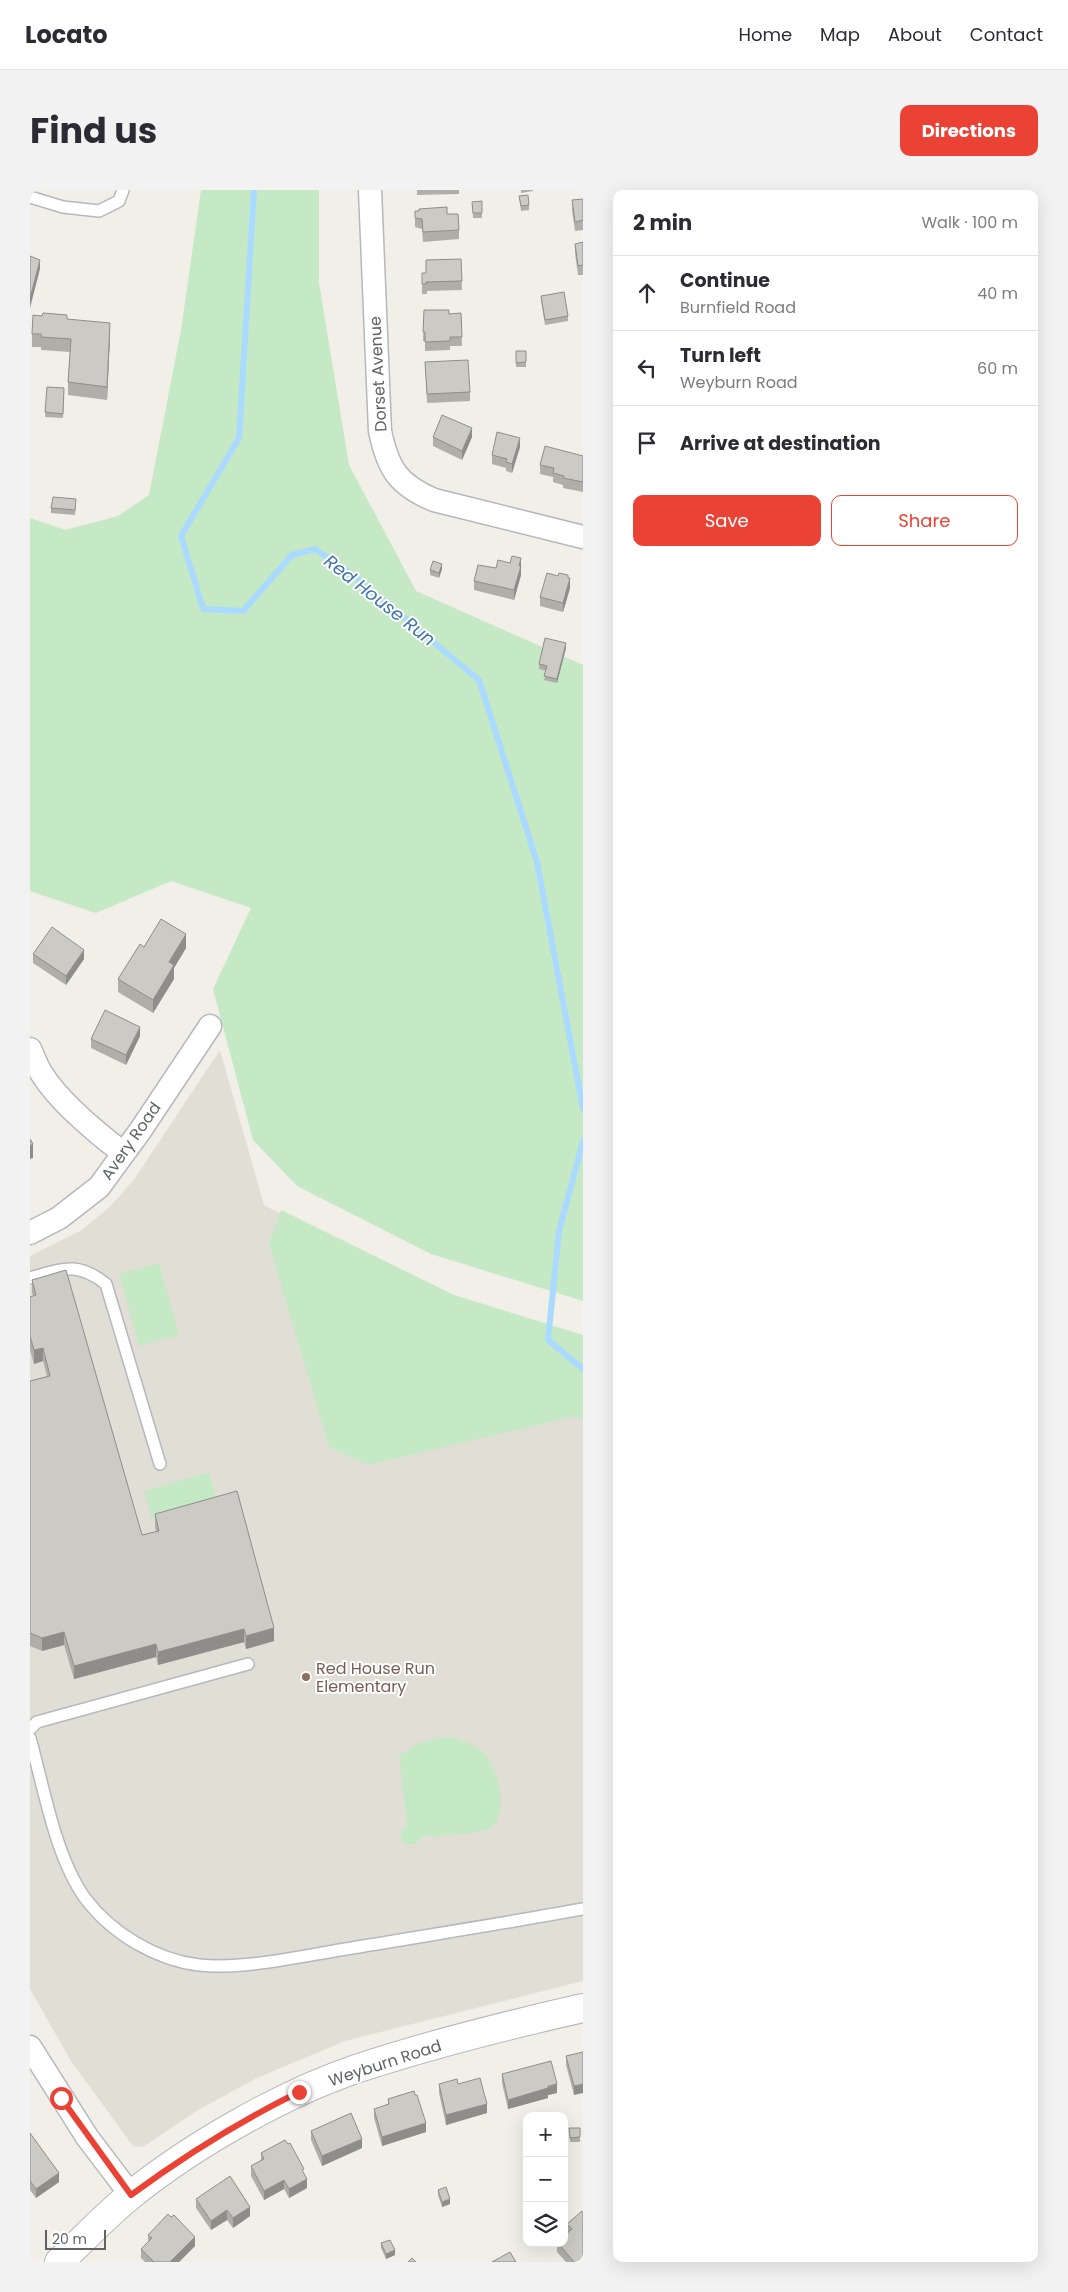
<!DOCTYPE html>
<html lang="en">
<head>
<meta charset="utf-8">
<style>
	:root { --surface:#fff; --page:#f2f2f3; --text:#2b2b33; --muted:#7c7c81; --line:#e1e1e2; --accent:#ea4335 }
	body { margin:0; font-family:Poppins,sans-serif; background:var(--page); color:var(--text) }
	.controls { position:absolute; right:15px; bottom:15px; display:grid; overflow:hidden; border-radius:10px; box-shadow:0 5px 20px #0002 }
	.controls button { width:45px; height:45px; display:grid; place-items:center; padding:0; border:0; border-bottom:1px solid var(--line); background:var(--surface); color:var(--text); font:25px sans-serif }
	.scale { position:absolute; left:15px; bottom:12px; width:61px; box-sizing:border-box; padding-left:5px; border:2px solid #5f6368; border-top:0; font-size:14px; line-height:18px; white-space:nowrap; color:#5f6368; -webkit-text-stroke:4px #fff; paint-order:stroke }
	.stop { position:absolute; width:15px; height:15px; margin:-11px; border:4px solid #ea4335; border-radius:50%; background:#fff }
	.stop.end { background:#ea4335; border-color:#fff; box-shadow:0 1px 5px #0008 }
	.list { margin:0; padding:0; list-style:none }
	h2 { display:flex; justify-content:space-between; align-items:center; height:65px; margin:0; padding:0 20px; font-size:21px }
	h2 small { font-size:16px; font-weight:400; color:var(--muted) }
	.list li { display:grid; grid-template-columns:32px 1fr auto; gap:15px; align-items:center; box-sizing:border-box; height:75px; padding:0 20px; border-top:1px solid var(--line) }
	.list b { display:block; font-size:19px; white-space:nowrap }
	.list p { margin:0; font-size:16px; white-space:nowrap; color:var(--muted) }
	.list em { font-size:16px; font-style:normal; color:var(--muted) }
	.actions { display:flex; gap:10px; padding:15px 20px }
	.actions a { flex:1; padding:11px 0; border:1px solid var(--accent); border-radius:10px; text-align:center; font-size:18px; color:var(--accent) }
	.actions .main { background:var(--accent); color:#fff }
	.icon { flex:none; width:28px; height:28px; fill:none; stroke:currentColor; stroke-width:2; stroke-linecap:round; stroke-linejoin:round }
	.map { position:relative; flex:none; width:553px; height:2072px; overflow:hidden; border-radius:10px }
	header { display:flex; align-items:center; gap:30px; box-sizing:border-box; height:70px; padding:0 25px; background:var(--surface); border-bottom:1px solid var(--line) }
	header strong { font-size:24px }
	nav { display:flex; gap:28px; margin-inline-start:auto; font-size:18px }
	.intro { display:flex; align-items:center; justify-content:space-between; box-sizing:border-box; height:120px; padding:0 30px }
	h1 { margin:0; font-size:35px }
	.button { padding:12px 22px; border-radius:10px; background:var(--accent); color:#fff; font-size:18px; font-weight:700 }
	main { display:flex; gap:30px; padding:0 30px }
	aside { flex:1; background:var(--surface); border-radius:10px; box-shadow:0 5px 20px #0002 }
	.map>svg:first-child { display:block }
</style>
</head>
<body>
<header>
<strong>Locato</strong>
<nav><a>Home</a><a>Map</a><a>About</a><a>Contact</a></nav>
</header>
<div class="intro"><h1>Find us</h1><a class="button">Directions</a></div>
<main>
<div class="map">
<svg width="553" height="2072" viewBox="0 0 553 2072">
	<rect width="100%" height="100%" fill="#f1efe8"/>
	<path fill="#e1ded6" d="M190 860 234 1015 553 1184V1791L315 1851 227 1888 168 1920 113 1957 103 1956 41 1871 0 1799V1066L50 1041 80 1017 105 988Z"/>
	<path fill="#c5e8c5" d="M171 0H289V93L319 275 386 401 553 475V1111L401 1064 267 996 223 950 183 799 221 718 141 691 66 723 0 701V328L35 340 88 326 119 305 151 140Z
		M251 1020 424 1105 553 1145V1230L546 1226 338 1275 299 1257 239 1054Z
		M129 1073 149 1145 109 1156 89 1084Z
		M179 1282 187 1310 122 1329 114 1301Z
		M423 1547C433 1551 445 1555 454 1563 469 1577 481 1629 458 1639 448 1644 406 1646 392 1647L386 1654H374C368 1646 371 1641 377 1634L369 1566C387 1552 401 1548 423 1547Z"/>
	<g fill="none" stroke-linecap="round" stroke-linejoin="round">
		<path stroke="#aadaff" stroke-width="6" d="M224 0 209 248 151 346 173 419 213 421 262 365 285 359 320 383 449 490 507 672 553 919
			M553 951 529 1041 518 1150 553 1179"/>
		<defs>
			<path id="service" d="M0 7 33 17 69 21 89 11 93 0
				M0 1088C33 1079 47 1071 76 1094L130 1274
				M0 1539 7 1532 218 1474
				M0 1548C14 1598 25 1666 55 1708 81 1743 126 1770 169 1775 215 1780 276 1765 322 1758 399 1745 476 1733 553 1719"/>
			<path id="minor" d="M340 0 350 241C358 279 368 295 404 310L553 347
				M0 859C4 867 7 877 12 884 29 912 67 943 93 963
				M0 1043 29 1028 69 997 110 941 180 836
				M0 1857 57 1947 101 2005"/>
			<path id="tertiary" d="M29 2072C53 2050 76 2025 101 2005 163 1955 254 1903 329 1878 402 1854 478 1835 553 1818"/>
		</defs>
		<use href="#service" stroke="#b5b8bc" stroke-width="14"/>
		<use href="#minor" stroke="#b5b8bc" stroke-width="25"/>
		<use href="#tertiary" stroke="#b5b8bc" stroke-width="30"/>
		<use href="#service" stroke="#fff" stroke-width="11"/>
		<use href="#minor" stroke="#fff" stroke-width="22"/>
		<use href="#tertiary" stroke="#fff" stroke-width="28"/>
	</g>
	<path fill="#afaea9" d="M387 0H429V4L387 5Z
		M491 0H503V1L491 3Z
		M552 0 553 40 545 41 542 20V10L552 9Z
		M489 6 499 15V20L491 21Z
		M452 11V28H443L442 12Z
		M385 21 417 24 429 40V49L393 52 392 39 385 37Z
		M553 52V85H548L545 63V54Z
		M431 69 432 100 397 101V104H392V83H396Z
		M511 106 538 126V131L515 135 511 110Z
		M394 120 419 124 431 123 432 156H420V160L395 161V151H393Z
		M37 129 80 146 77 210 38 205V192L40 162 11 160V157H2V144Z
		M486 161H496V177H486Z
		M395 172 440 202V211L397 213Z
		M17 197 34 198 33 228 15 227Z
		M403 247H442L432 270 403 256Z
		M490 257 482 283 476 281V278L462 274V265Z
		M553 266V302L533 298V295L523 292V287L510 284V275Z
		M46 314 45 325 21 323V318Z
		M491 368V385L484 410 444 400V391L466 378Z
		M412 379 409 388 400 385V380Z
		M538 388 540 398 533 422 510 416V407Z
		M536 458 527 493 514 490 516 481 509 479V474Z
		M114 757 156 758 144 778V789L123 823 88 802V789Z
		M3 764 54 769 36 795 3 773Z
		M110 846 96 875 61 858V849Z
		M2 1090 112 1345 126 1342 125 1337V1324L244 1451 216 1459 214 1452 128 1475 126 1467 44 1489 34 1455 12 1461 0 1456V1191L17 1186 13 1171 4 1174 0 1160V1107L3 1106 2 1103Z
		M553 1862 544 1905 536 1875V1866Z
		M472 1884 527 1903 518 1905V1908L478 1919 472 1893Z
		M409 1894H428L457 1923 416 1935 409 1903Z
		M358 1909 396 1942 352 1956 344 1928V1919L358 1914Z
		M539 1938H550V1952H540Z
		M281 1941 332 1958 292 1976 281 1950Z
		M0 1943 29 1992 6 2008 0 2000Z
		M231 1963 274 1984 277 1998 259 2008 254 1999 234 2010 221 1986V1976L231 1970Z
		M408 2000 420 2014 412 2017 408 2005Z
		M166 2009 220 2026 203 2038 197 2030 181 2040 166 2018Z
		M553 2023V2072H536L527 2062V2053H534L538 2043 537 2034Z
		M118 2045 165 2056 149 2072H115L111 2068V2059L118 2052Z
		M351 2053 365 2065 356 2069 351 2058Z"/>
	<path fill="#8f8d8a" d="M10 70V79L0 118V108Z
		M80 133V146L77 210V197Z
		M442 238V247L432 270V261Z
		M490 248V257L482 283V274Z
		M491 368V385L484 410V400Z
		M412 374V379L409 388V383Z
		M540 388V398L533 422V413Z
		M536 453V458L527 493V489Z
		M156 744V758L144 778V789L123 823V810L139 772Z
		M54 760V769L36 795V786Z
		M110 837V846L96 875V865Z
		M3 954V968L0 969V956Z
		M13 1158V1171L4 1174V1160Z
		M244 1438V1451L216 1459V1446Z
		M214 1439V1452L128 1475V1462Z
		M34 1442V1455L12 1461V1448Z
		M126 1454V1467L44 1489V1476Z
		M527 1894V1903L518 1905V1908L478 1919V1910Z
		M553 1894V1903L544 1905V1896Z
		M457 1914V1923L416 1935V1925Z
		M396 1933V1942L352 1956V1947Z
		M332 1949V1958L292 1976V1966Z
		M29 1983V1992L6 2008V1999Z
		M277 1989V1998L259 2008V1999Z
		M254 1990V1999L234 2010V2001Z
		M420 2009V2014L412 2017V2012Z
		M220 2017V2026L203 2038V2028Z
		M197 2020V2030L181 2040V2031Z
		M165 2047V2056L149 2072H140Z
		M365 2060V2065L356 2069V2064Z
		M553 2067V2072H547Z"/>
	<path fill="#cccac5" stroke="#8f8d8a" d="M498 5 499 15 491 16 489 6Z
		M553 9V30L545 32 542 10Z
		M452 11V23H443L442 12Z
		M417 17V24H428L429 40 393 42 392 29 385 28V21H389V19Z
		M553 52V75L548 76 545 54Z
		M0 66 10 70 0 108Z
		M431 69 432 91 396 92 397 94H392V83H396V70Z
		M534 102 538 126 515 130 511 106Z
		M394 120H419V124L431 123 432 147H420V151L395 152V142H393Z
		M13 123 37 125V129L80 133 77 197 38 192 41 149 11 147V144H2L3 125 12 126Z
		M486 161H496V172L486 173Z
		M438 170 440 202 397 204 395 172Z
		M17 197 34 198 33 224 15 222Z
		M412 225 442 238 432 261 403 247Z
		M467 242 490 248 482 274 476 272 477 269 462 265Z
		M515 256 553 266V292L533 288 534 286 523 283 524 278 510 275Z
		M23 307 46 309 45 320 21 318Z
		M482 366 491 368 489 376H491L484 400 444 391 448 375 466 378 468 370 480 373Z
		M403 371 412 374 409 383 400 380Z
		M517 383 528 386 529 383 538 385V388H540L533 413 510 407Z
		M515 448 536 453 527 489 514 486 517 476 509 474Z
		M131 729 156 744 139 772 144 775 123 810 88 789 110 754 114 757Z
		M22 737 54 760 36 786 3 764Z
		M75 820 110 837 96 865 61 849Z
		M0 949 3 954 0 956Z
		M36 1080 112 1345 129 1341 125 1324 207 1301 244 1438 216 1446 214 1439 128 1462 126 1454 44 1476 34 1442 12 1448 0 1443V1191L20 1186 13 1158 4 1160 0 1146V1107L6 1105 2 1090Z
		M553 1862V1894L544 1896 536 1866Z
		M521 1871 527 1894 518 1896V1898L478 1910 472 1884Z
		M450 1888 457 1914 416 1925 409 1894 427 1889 428 1894Z
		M384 1901 385 1905H387L396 1933 352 1947 344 1919 359 1914 358 1909Z
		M321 1923 332 1949 292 1966 281 1941Z
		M539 1938H550V1947L540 1948Z
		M0 1943 29 1983 6 1999 0 1991Z
		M255 1950 258 1954 260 1953 274 1979 272 1980 277 1989 259 1999 254 1990 234 2001 221 1976 234 1969 231 1963Z
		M200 1986 220 2017 203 2028 197 2020 181 2031 166 2009Z
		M416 1997 420 2009 412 2012 408 2000Z
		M552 2021 553 2023V2067L547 2072H544L528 2053H534V2046L542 2039 537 2034Z
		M138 2024 141 2027 144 2025 165 2047 140 2072H124L111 2059 122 2048 118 2045Z
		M360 2050 365 2060 356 2064 351 2053Z
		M480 2062 486 2072H462Z
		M382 2068 386 2072H378Z"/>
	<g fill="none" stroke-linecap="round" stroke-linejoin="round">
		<path stroke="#ea4335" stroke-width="6" d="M31 1908 101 2005C154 1966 210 1931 269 1902"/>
	</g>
	<circle fill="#8d6e63" stroke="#fff" stroke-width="2" cx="276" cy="1487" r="5"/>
	<g text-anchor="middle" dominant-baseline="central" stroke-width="4" stroke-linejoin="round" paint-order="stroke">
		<g font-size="16" fill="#5f6368" stroke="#fff">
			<text transform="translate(348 184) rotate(-93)">Dorset Avenue</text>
			<text transform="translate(101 951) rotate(-55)">Avery Road</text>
			<text transform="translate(355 1873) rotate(-18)">Weyburn Road</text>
		</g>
		<g font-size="16" fill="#785e54" stroke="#fff" text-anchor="start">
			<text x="286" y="1478">Red House Run<tspan x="286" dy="18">Elementary</tspan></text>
		</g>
		<g font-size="18" font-style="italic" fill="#4174aa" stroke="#fff">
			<text transform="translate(350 410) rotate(38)">Red House Run</text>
		</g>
	</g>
</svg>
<div class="controls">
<button>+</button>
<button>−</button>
<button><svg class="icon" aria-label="layers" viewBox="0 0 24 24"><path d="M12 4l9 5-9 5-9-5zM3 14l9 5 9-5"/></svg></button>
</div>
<div class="scale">20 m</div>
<div class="stop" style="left:31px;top:1908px"></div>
<div class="stop end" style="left:269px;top:1902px"></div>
</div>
<aside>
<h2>2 min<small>Walk · 100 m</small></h2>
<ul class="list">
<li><svg class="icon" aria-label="ahead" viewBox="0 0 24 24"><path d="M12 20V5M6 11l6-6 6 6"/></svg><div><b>Continue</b><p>Burnfield Road</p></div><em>40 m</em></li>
<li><svg class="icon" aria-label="left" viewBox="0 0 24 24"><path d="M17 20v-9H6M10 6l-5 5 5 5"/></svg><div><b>Turn left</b><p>Weyburn Road</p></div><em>60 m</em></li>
<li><svg class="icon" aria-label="arrive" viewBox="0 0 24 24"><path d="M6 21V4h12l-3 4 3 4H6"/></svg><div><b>Arrive at destination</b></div></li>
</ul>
<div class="actions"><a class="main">Save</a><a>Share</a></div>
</aside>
</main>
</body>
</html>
